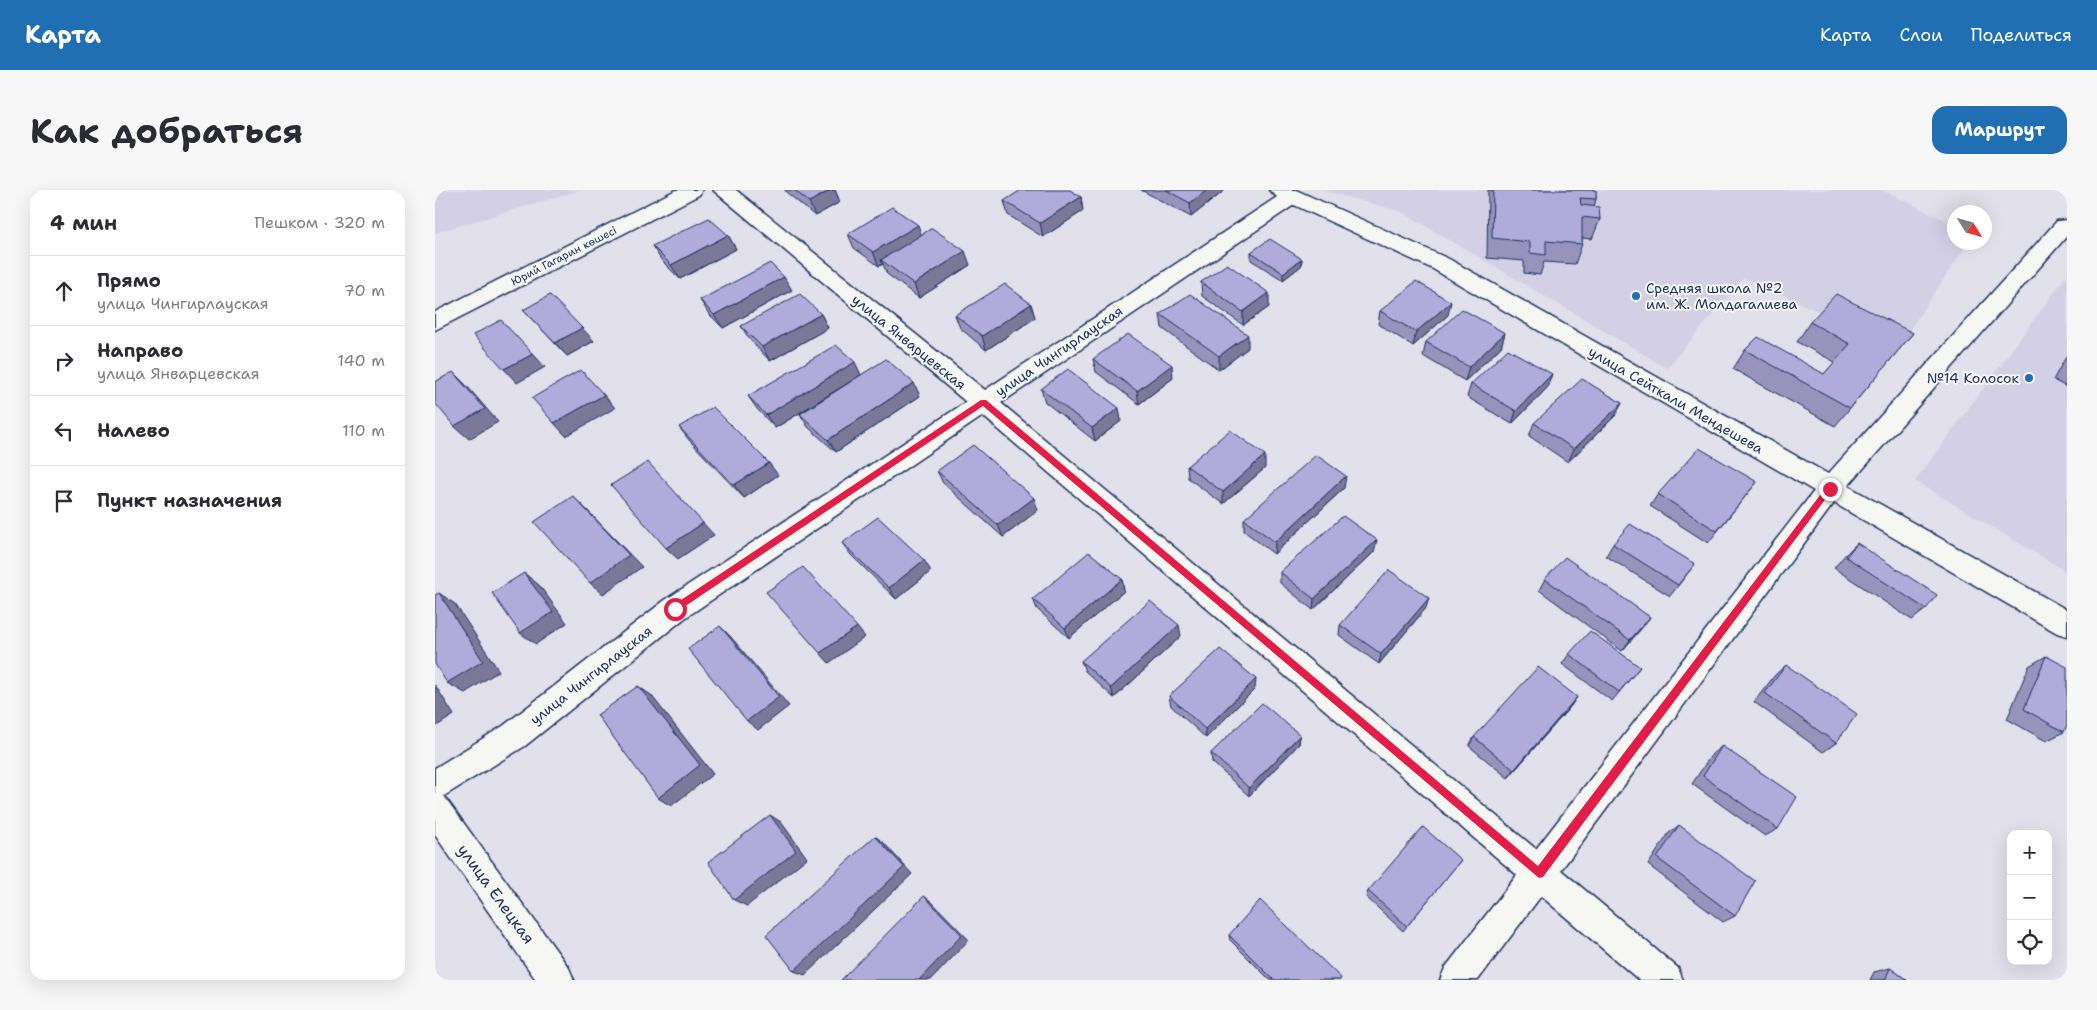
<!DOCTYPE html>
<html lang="ru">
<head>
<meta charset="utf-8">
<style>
	:root { --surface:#fff; --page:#f7f7f7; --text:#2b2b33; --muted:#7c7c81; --line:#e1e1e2; --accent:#1f6fb2 }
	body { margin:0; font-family:"Shantell Sans",sans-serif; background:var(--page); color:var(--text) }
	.controls { position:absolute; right:15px; bottom:15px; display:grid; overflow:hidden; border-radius:10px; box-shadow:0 5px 20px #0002 }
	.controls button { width:45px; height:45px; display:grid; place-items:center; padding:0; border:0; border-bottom:1px solid var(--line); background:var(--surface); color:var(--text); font:25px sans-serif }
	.compass { position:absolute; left:1512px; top:15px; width:45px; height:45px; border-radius:50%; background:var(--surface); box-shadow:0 5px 20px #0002; rotate:127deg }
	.stop { position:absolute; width:15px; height:15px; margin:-11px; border:4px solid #e11d48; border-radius:50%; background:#fff }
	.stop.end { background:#e11d48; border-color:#fff; box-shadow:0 1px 5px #0008 }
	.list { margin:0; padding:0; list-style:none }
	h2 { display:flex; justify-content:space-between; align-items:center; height:65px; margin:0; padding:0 20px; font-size:21px }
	h2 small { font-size:16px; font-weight:400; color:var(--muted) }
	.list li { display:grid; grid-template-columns:32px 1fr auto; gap:15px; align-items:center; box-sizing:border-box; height:70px; padding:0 20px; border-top:1px solid var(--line) }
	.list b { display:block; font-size:19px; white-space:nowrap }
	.list p { margin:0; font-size:16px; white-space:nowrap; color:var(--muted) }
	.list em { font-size:16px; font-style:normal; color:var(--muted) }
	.icon { flex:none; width:28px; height:28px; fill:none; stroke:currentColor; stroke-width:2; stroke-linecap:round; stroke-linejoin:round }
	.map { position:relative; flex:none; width:1632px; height:790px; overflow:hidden; border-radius:15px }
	header { display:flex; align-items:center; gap:30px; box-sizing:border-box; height:70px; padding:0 25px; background:var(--accent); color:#fff }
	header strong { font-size:24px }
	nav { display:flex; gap:28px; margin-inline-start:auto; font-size:18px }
	.intro { display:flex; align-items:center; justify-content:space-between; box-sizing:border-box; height:120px; padding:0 30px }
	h1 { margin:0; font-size:35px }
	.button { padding:12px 22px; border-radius:15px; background:var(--accent); color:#fff; font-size:18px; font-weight:700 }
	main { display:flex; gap:30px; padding:0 30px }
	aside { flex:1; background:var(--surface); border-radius:15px; box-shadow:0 5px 20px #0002 }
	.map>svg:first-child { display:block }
</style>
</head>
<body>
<header>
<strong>Карта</strong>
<nav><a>Карта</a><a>Слои</a><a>Поделиться</a></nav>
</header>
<div class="intro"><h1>Как добраться</h1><a class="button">Маршрут</a></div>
<main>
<aside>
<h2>4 мин<small>Пешком · 320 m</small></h2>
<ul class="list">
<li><svg class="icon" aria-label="ahead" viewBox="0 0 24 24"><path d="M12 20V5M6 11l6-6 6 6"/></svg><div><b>Прямо</b><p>улица Чингирлауская</p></div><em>70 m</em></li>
<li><svg class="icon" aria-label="right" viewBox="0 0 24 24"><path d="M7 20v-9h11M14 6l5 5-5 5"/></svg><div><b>Направо</b><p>улица Январцевская</p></div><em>140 m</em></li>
<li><svg class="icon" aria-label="left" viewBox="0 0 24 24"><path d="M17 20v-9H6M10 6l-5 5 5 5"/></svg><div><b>Налево</b></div><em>110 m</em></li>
<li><svg class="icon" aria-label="arrive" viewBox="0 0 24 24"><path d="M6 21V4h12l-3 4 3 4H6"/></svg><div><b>Пункт назначения</b></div></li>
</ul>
</aside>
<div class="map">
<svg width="1632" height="790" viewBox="0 0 1632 790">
	<rect width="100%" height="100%" fill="#e1e0eb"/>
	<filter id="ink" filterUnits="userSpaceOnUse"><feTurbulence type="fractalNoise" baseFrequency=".02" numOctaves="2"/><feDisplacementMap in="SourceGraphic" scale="10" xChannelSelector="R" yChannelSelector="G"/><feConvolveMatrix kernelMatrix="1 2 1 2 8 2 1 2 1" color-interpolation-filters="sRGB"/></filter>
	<g filter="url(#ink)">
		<path fill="#d3d0e6" d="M0 0H145L0 43Z
			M886 0H1447L1519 34 1520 52 1533 53 1461 160 1387 123 1309 88 1232 178 967 22Z
			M1632 85V382L1480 291Z"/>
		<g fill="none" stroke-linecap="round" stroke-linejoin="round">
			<defs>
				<path id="minor" d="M241 0H267L264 5 0 140V122Z
					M278 0H301L550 200 842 7 834 0H861L1014 69 1393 284 1622 31 1632 30V46L1413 296 1632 420V446L1622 443 1399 313 1126 680 1243 778 1248 790H1204L1106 706 1043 790H1005L1010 778 1082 685 548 226 250 428 90 556 9 606 134 778 139 790H101L0 645V578L68 536 230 410 531 212ZM859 15 998 79 1379 301 1101 659 566 213Z"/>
			</defs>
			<use href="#minor" stroke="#1b2f5e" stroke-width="3"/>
			<use href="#minor" fill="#f6f6f2" fill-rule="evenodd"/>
		</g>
		<path fill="#9893bd" stroke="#1b2f5e" d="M350 0H400L405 12 380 26 351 2Z
			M706 0H789V1L756 27Z
			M1053 0H1161V9L1159 17 1165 29 1157 49 1147 48V54L1140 74 1109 72 1105 85 1089 83V71L1052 68Z
			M646 7 648 21 608 47 573 25 569 11Z
			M413 44 487 45 535 75 484 108 452 84 448 74 444 76 419 58Z
			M293 45 301 59 245 89 227 71 217 56Z
			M816 62 867 69 866 76 848 90 816 70Z
			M766 92 834 117 808 135 767 106Z
			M357 100 288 138 274 124 265 110Z
			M596 114 600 128 551 160 525 138 520 125Z
			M88 120 159 151 132 166Z
			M945 121 1013 125 978 156 943 134Z
			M386 124 393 138 335 171 315 150 306 136Z
			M725 124 813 158 784 180 727 138Z
			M1375 132 1478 143 1400 236 1298 179 1310 160 1389 184 1400 172 1362 152Z
			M1070 143 1066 157 1030 191 988 166 991 152Z
			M1632 165V197L1618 190Z
			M658 169 738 188 704 214 661 182Z
			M426 185 485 206 401 262 373 237 365 224 411 195 340 238 322 219 313 206Z
			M1036 194 1112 198 1077 234 1032 207Z
			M606 199 686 231 660 251 610 212Z
			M1187 213 1180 226 1133 272 1094 246 1099 233Z
			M244 237 343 285 309 308 254 250Z
			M752 276 830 278 788 314 753 288Z
			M502 281 603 320 568 347 508 293Z
			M1322 292 1273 353 1215 316 1223 304Z
			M909 298 839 364 809 341V329Z
			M407 353 496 381 461 409 416 365Z
			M1422 353 1491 419 1477 430 1399 378 1410 365Z
			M1178 354 1260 374 1235 406 1171 366Z
			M939 362 878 420 845 393V382Z
			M687 389 689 401 634 448 602 419 598 409Z
			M1110 389 1215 427 1187 461 1104 400Z
			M991 418 944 474 904 445 905 435Z
			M746 446 679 508 650 481 646 471Z
			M1134 464 1205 477 1177 511 1127 474Z
			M1611 466 1629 542 1611 551 1572 529 1594 476Z
			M1351 475 1401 553 1388 562 1319 512 1340 485Z
			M820 499 771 548 736 516 734 506Z
			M1142 507 1135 517 1073 588 1034 556 1039 547Z
			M865 545 864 554 814 606 777 572 776 563Z
			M1287 556 1343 639 1330 646 1257 594 1277 564Z
			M1244 635 1300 726 1288 732 1213 675 1234 643Z
			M1026 670 968 741 931 707 933 701Z
			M794 745 905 790H835L795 750Z
			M1455 778 1472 790H1435L1439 782Z"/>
		<path fill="#7c789a" stroke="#1b2f5e" d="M396 0H400L405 12 380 26 374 12Z
			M772 0H789V1L756 27 755 13Z
			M646 7 648 21 608 47 605 33Z
			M483 35 488 49 446 70 448 74 444 76 438 62Z
			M293 45 301 59 245 89 236 75Z
			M530 61 535 75 484 108 479 94Z
			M867 69 866 76 848 90V83Z
			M349 87 357 100 288 138 279 125Z
			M834 103V117L808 135V122Z
			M1016 112 1013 125 978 156 981 142Z
			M596 114 600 128 551 160 547 146Z
			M386 124 393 138 335 171 327 157Z
			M147 138 159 151 132 166 120 153Z
			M1070 143 1066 157 1030 191 1034 177Z
			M813 145V158L784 180V166Z
			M98 164 110 177 82 193 69 179Z
			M420 172 426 185 340 238 331 225Z
			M737 175 738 188 704 214 702 201Z
			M18 182 32 196 63 232 34 249 19 236Z
			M1117 184 1112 198 1077 234 1081 221Z
			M479 193 485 206 401 262 393 250Z
			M169 205 180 218 131 246 119 233Z
			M1187 213 1180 226 1133 272 1139 259Z
			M684 218 686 231 660 251 657 238Z
			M830 265V278L788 314V302Z
			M334 273 343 285 309 308 299 295Z
			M911 286 909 298 839 364 840 352Z
			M138 306 151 319 207 377 168 404 155 393Z
			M599 308 603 320 568 347 563 335Z
			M268 333 279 345 243 369 231 358Z
			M942 350 939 362 878 420 879 409Z
			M489 370 496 381 461 409 454 398Z
			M89 383 104 395 132 433 101 454 85 443Z
			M687 389 689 401 634 448 630 438Z
			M4 403 20 414 64 481 30 503 12 493Z
			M994 408 991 418 944 474 946 464Z
			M1215 427 1207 438 1187 461 1195 450Z
			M744 435 746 446 679 508 676 498Z
			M285 436 296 447 354 516 323 540 312 531Z
			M422 437 430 447 394 473 385 463Z
			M821 489 820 499 771 548 770 539Z
			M0 495 19 525 0 537Z
			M203 496 216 505 278 584 236 616 223 608Z
			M1142 507 1135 517 1073 588 1079 580Z
			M865 545 864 554 814 606V598Z
			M335 625 346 632 372 668 312 716 299 710Z
			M440 646 449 653 477 684 370 785 359 781Z
			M489 706 497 712 534 750 496 790H484Z"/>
		<path fill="#b1abdc" stroke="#1b2f5e" d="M359 0H396L374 12Z
			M586 0H635L646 7 605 33 569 11Z
			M731 0H772L755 13Z
			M1058 0H1161V9L1145 8 1146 15 1164 17 1165 29 1147 27V54L1111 51V65L1095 63V52L1057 48Z
			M457 17 483 35 438 62 413 44Z
			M274 28 293 45 236 75 217 56Z
			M497 38 530 61 479 94 446 70Z
			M835 49 867 69 848 83 816 62Z
			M335 73 349 87 279 125 265 110Z
			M792 74 834 103 808 122 766 92Z
			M981 91 1016 112 981 142 945 121Z
			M570 94 596 114 547 146 520 125Z
			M365 104 386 124 327 157 306 136Z
			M755 104 813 145 784 166 725 124Z
			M1401 104 1478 143 1415 218 1310 160 1323 147 1389 184 1415 154 1375 132Z
			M115 105 147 138 120 153 88 120Z
			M1027 119 1070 143 1034 177 991 152Z
			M66 130 98 164 69 179 38 145Z
			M693 144 737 175 702 201 658 169Z
			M401 155 420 172 331 225 313 206Z
			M1073 159 1117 184 1081 221 1036 194Z
			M451 169 479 193 393 250 365 224Z
			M633 179 684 218 657 238 606 199Z
			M146 180 169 205 119 233 97 208Z
			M18 182 50 219 19 236 0 213V192Z
			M1147 189 1187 213 1139 259 1099 233Z
			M278 217 334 273 299 295 244 237Z
			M795 240 830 265 788 302 752 276Z
			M538 255 599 308 563 335 502 281Z
			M1264 258 1322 292 1282 341 1223 304Z
			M881 265 911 286 840 352 809 329Z
			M213 272 268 333 231 358 176 295Z
			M138 306 194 365 155 393 99 332Z
			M908 326 942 350 879 409 845 382Z
			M443 327 489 370 454 398 407 353Z
			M1195 334 1260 374 1243 395 1178 354Z
			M1422 353 1502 405 1491 419 1411 367Z
			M654 362 687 389 630 438 598 409Z
			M1130 367 1215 427 1195 450 1110 389Z
			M368 377 422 437 385 463 331 402Z
			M954 380 994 408 946 464 905 435Z
			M89 383 118 422 85 443 57 403Z
			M4 403 48 471 12 493 0 474V405Z
			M715 411 744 435 676 498 646 471Z
			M285 436 344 507 312 531 253 459Z
			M1155 441 1205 477 1184 502 1134 464Z
			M785 459 821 489 770 539 734 506Z
			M1611 466 1632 477V535L1629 542 1589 519Z
			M1351 475 1422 524 1401 553 1330 503Z
			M1103 477 1142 507 1079 580 1039 547Z
			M203 496 265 575 223 608 162 525Z
			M827 513 865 545 814 598 776 563Z
			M1287 556 1362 607 1343 639 1268 586Z
			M335 625 361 661 299 710 273 672Z
			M1244 635 1320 691 1300 726 1222 668Z
			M988 637 1026 670 972 736 933 701Z
			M440 646 469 677 359 781 331 745Z
			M489 706 527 745 484 790H406Z
			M825 710 906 788 905 790H839L794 745Z
			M1455 778 1472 790H1450Z"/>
	</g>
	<path fill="#e11d48" d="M546 210H551L1103 676 1392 296 1398 299 1108 687 1104 688 548 216 243 421H237V416Z"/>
	<g fill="#1f6fb2" stroke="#f6f6f2" stroke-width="2">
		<circle cx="1201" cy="106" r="5"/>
		<circle cx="1594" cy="188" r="5"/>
	</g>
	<g text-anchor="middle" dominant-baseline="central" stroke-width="4" stroke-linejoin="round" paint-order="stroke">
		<g font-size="11" fill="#1b2f5e" stroke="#f6f6f2">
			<text transform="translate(129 66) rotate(-27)">Юрий Гагарин көшесі</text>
		</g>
		<g font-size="14" fill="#1b2f5e" stroke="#f6f6f2" text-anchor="start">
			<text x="1211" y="98">Средняя школа №2<tspan x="1211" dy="16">им. Ж. Молдагалиева</tspan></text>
			<text x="1584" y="188" text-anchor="end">№14 Колосок</text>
		</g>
		<g font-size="14" fill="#1b2f5e" stroke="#f6f6f2">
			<text transform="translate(474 152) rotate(39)">улица Январцевская</text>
			<text transform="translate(624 161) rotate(-34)">улица Чингирлауская</text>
			<text transform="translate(1241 210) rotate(30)">улица Сейткали Мендешева</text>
			<text transform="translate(156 485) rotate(-38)">улица Чингирлауская</text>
		</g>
		<g font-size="16" fill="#1b2f5e" stroke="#f6f6f2">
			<text transform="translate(61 704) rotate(54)">улица Елецкая</text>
		</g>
	</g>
</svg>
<div class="controls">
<button>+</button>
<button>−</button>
<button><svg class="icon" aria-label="locate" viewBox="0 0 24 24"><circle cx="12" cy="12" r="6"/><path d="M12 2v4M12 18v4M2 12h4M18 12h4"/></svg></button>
</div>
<svg class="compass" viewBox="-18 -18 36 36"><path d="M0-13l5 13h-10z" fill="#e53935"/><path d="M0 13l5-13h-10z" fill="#7c7c81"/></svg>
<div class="stop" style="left:240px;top:419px"></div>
<div class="stop end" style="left:1395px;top:299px"></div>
</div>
</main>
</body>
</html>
